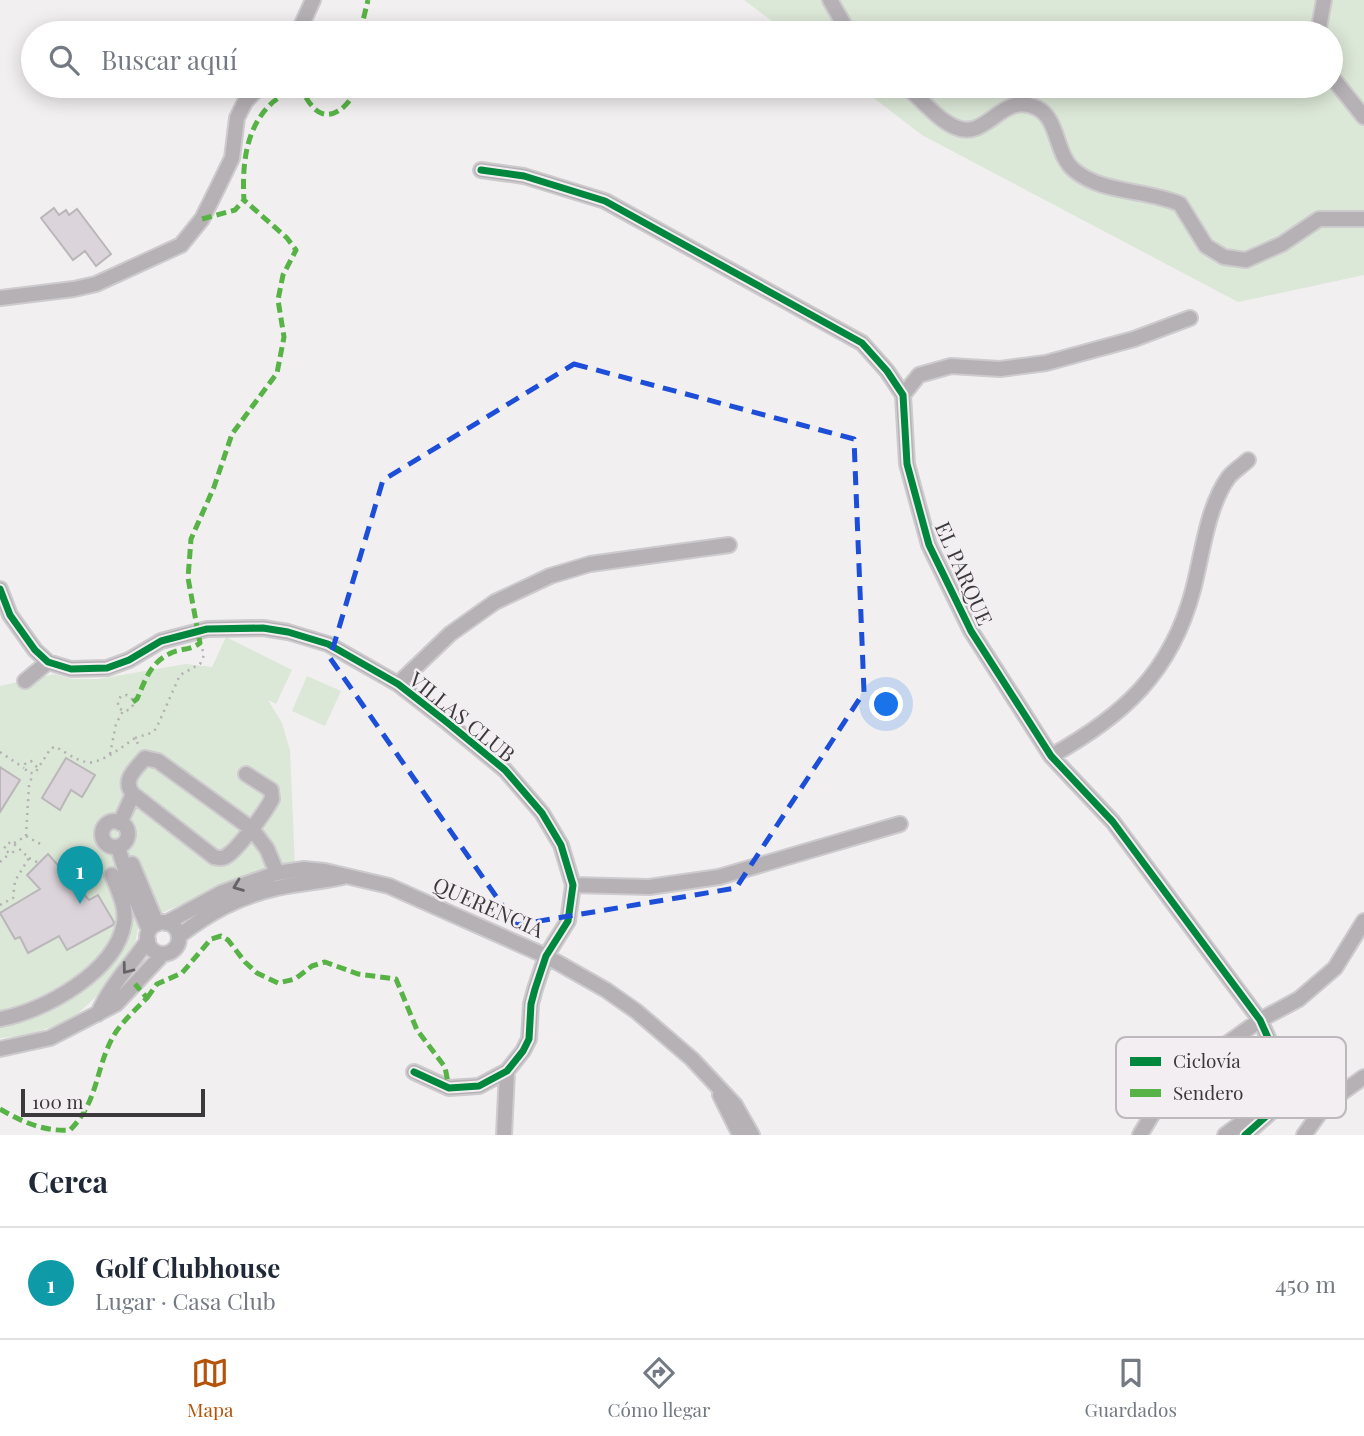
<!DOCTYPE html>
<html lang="es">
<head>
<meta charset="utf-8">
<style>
	:root { --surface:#fff; --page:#f6f6f7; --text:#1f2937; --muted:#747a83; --line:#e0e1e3; --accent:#b45309 }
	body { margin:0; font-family:"Playfair Display",serif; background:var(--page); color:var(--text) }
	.scale { position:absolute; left:21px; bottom:18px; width:184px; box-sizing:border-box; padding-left:7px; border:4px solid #3b393b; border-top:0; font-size:19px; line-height:24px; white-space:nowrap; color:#3b393b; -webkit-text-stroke:5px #f3eef2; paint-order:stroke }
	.you { position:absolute; left:887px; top:705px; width:24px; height:24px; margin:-18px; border:5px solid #fff; border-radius:50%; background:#1a73e8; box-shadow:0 0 0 10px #1a73e833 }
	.badge { display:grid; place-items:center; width:46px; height:46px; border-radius:50%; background:var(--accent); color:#fff; font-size:23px; font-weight:700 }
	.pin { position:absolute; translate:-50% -58px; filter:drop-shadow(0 2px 4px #0008) }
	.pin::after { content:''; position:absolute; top:37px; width:24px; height:21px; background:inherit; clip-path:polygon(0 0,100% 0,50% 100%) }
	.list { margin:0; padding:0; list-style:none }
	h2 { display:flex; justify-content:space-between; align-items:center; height:91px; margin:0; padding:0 28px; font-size:30px }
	h2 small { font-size:23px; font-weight:400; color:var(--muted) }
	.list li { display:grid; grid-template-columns:46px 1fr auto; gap:21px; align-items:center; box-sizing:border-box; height:112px; padding:0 28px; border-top:2px solid var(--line) }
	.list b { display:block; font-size:26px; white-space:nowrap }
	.list p { margin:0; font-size:23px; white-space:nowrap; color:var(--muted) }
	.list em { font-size:23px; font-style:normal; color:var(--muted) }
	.icon { flex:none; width:38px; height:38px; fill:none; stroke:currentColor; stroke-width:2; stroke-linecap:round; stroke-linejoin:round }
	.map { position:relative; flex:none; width:1364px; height:1135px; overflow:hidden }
	.search { position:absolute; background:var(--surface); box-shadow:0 4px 18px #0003; left:21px; right:21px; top:21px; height:77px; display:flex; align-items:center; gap:18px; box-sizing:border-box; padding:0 24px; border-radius:38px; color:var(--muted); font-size:26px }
	.sheet { height:203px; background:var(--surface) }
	nav { display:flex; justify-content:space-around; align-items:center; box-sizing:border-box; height:98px; border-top:2px solid var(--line); background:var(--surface); font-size:19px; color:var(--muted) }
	nav a { display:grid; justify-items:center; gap:4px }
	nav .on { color:var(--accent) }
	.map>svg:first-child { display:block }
</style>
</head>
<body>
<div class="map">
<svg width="1364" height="1135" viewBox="0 0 1364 1135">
	<rect width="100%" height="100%" fill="#f2eff1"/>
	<path fill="#dbe7d7" d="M744 0H1364V275L1238 302 922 135 858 86H1331V33H788Z
		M226 637 292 670 276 704 268 700 282 723 290 750 295 868 258 874 166 911 138 929 134 948 101 992 70 1021 24 1036 0 1038V686L55 674 71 679H98L186 664 212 667Z
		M307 676 341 691 325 726 292 711Z"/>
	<path fill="#dbd4da" stroke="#bab7b9" stroke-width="2" d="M54 208 59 215 66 210 69 215 77 209 111 254 96 266 85 251 73 260 41 218Z
		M66 758 95 775 82 797 71 790 60 810 42 798Z
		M0 767 20 780 0 812Z
		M48 854 89 900 98 895 114 922 113 925 67 950 59 936 28 953 20 937 15 939 0 913 40 889 27 875Z"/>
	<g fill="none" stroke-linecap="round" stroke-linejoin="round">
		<defs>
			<path id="minor" d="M830 0 849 33
				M298 33 313 0
				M1318 33 1324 0
				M1331 76 1364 117
				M906 86C921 99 937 119 955 127 987 142 1002 90 1037 108 1059 119 1055 154 1074 170 1102 194 1147 189 1180 204L1206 246 1224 257 1246 260 1282 244 1319 219H1364
				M481 170 524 176 605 201 862 343 887 371 903 395 907 464 929 545 971 631 1051 756 1113 822 1260 1020 1290 1087 1279 1105 1245 1135
				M0 298 74 289 96 284 181 245 202 219 217 189 232 158 237 118 245 102 260 86
				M903 395 919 375 951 366 1000 369 1046 363 1134 339 1190 318
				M0 589 10 615 35 650 48 662 71 669 107 668 129 660 161 641 207 629 263 628 288 632 328 644 398 684 448 723 505 770 542 813 561 845 573 885 568 921 546 956 535 989 531 1004 529 1039 523 1051 507 1071 479 1086 449 1088 414 1072
				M25 681 48 662
				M398 684 450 634 495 602 550 576 590 564 729 545
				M1051 756C1123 716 1171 673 1193 590 1202 556 1207 507 1228 478 1233 471 1242 466 1248 460
				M246 774 271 790 272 799C266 811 236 852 225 857 221 859 218 858 214 857L133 794C121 780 136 769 145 758L158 761 252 829 267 849 277 873
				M102 834a13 13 0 1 1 26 0a13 13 0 1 1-26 0Z
				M120 823 133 794
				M118 847 130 886 149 930
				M132 864 157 924
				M573 885 649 887 719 877 900 824
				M147 938a16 16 0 1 1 32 0a16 16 0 1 1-32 0Z
				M166 923 223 892 277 873 304 869 325 871 389 886 546 956 606 990 636 1011 692 1059 735 1105 752 1135
				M179 936C210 912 238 897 277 888 299 883 321 882 343 877
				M98 1014C109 987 131 965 148 940
				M0 1019C43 1012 117 971 124 923 127 907 118 890 112 875
				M0 1049 50 1038 116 1004 163 954
				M720 1095 740 1135
				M504 1135 507 1071
				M1140 1135 1167 1090 1186 1073 1260 1020 1299 999 1335 968 1364 921
				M1225 1135 1289 1088
				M1304 1135 1327 1103 1364 1077"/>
		</defs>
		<use href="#minor" stroke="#cdcbcd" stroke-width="18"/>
		<path stroke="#b3afb2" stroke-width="2.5" stroke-dasharray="2 5" stroke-linecap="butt" d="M135 738 151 733 156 729 180 675 200 664 203 658 204 654 200 643
			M0 752 24 768
			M110 754 116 724 123 711 129 710 133 705 132 699 127 695 121 696 118 701V707L123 711
			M37 767 31 761 25 764 24 768 29 773H35L51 748 56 747C65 752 76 760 86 762 98 766 125 745 135 738L139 746
			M26 836 29 785 33 774
			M14 843 26 836 42 845
			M29 858 39 863
			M0 862 9 854
			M0 905 13 898 15 881 29 858 12 842 6 844 4 850 12 854 16 847"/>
		<use href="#minor" stroke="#b6b1b5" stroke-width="14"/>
		<path stroke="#57b346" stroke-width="5" stroke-dasharray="10 5" stroke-linecap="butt" d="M360 33 368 0
			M202 219 235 210 244 200
			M133 702 137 699C145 681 150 663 169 654 180 648 189 651 200 643L188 578 191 539 214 487 232 434 277 373 284 337 278 300 283 275 296 250 287 238 244 200C242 168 245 130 269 106 275 99 284 95 291 90L302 91C307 99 312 109 321 113 337 120 353 99 358 86
			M147 998 157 984 182 973 211 939 221 936 228 940 245 962 257 973 278 983 295 979 312 966 325 962 358 974 396 979 417 1030 445 1067 449 1088
			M0 1109C22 1122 45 1132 70 1130 99 1101 95 1068 114 1035 122 1022 136 1009 147 998L135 984"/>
		<defs>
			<path id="cycleway" d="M481 170 524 176 605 201 862 343 887 371 903 395 907 464 929 545 971 631 1051 756 1113 822 1260 1020 1290 1087 1279 1105 1245 1135
				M0 589 10 615 35 650 48 662 71 669 107 668 129 660 161 641 207 629 263 628 288 632 328 644 398 684 448 723 505 770 542 813 561 845 573 885 568 921 546 956 535 989 531 1004 529 1039 523 1051 507 1071 479 1086 449 1088 414 1072"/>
		</defs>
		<use href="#cycleway" stroke="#f3eef2" stroke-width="11"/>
		<use href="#cycleway" stroke="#00873e" stroke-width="7"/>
	</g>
	<defs><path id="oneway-chevron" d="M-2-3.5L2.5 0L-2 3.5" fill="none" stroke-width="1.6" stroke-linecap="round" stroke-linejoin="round" transform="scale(1.75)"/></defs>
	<g stroke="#666366">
		<use href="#oneway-chevron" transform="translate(238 886) rotate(159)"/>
		<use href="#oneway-chevron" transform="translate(127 969) rotate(127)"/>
	</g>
	<path fill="none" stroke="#1d4ed8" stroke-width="5" stroke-dasharray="14 9" stroke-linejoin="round" d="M574 364 854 439 864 692 736 888 516 925 330 658 383 480Z"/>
	<g text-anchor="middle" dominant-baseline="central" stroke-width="5" stroke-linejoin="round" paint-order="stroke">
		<g font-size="21" fill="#3b393b" stroke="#f3eef2">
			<text transform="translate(965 573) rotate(66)">EL PARQUE</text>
			<text transform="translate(463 716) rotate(39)">VILLAS CLUB</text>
			<text transform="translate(489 906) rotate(24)">QUERENCIA</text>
		</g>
	</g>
	<rect x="1116" y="1037" width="230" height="81" rx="10" fill="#f3eef2" stroke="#bcb8bb" stroke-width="2"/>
	<rect x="1130" y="1057" width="31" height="9" fill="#00873e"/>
	<rect x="1130" y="1089" width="31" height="8" fill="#57b346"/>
	<g font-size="19" fill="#3b393b">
		<text x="1173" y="1068">Ciclovía</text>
		<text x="1173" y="1100">Sendero</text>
	</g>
</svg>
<div class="scale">100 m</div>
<div class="you"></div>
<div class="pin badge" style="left:80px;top:904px;background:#0f9aa8">1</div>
<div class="search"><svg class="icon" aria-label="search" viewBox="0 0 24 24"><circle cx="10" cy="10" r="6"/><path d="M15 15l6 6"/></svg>Buscar aquí</div>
</div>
<section class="sheet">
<h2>Cerca<small></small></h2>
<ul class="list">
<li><span class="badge" style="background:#0f9aa8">1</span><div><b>Golf Clubhouse</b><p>Lugar · Casa Club</p></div><em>450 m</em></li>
</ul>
</section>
<nav>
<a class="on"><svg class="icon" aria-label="map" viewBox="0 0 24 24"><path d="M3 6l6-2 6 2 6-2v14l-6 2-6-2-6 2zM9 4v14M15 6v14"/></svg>Mapa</a>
<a><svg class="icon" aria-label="directions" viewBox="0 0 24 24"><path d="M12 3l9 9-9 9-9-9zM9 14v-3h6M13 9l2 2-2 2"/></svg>Cómo llegar</a>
<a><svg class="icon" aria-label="saved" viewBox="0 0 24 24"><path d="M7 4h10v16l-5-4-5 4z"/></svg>Guardados</a>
</nav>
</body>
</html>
